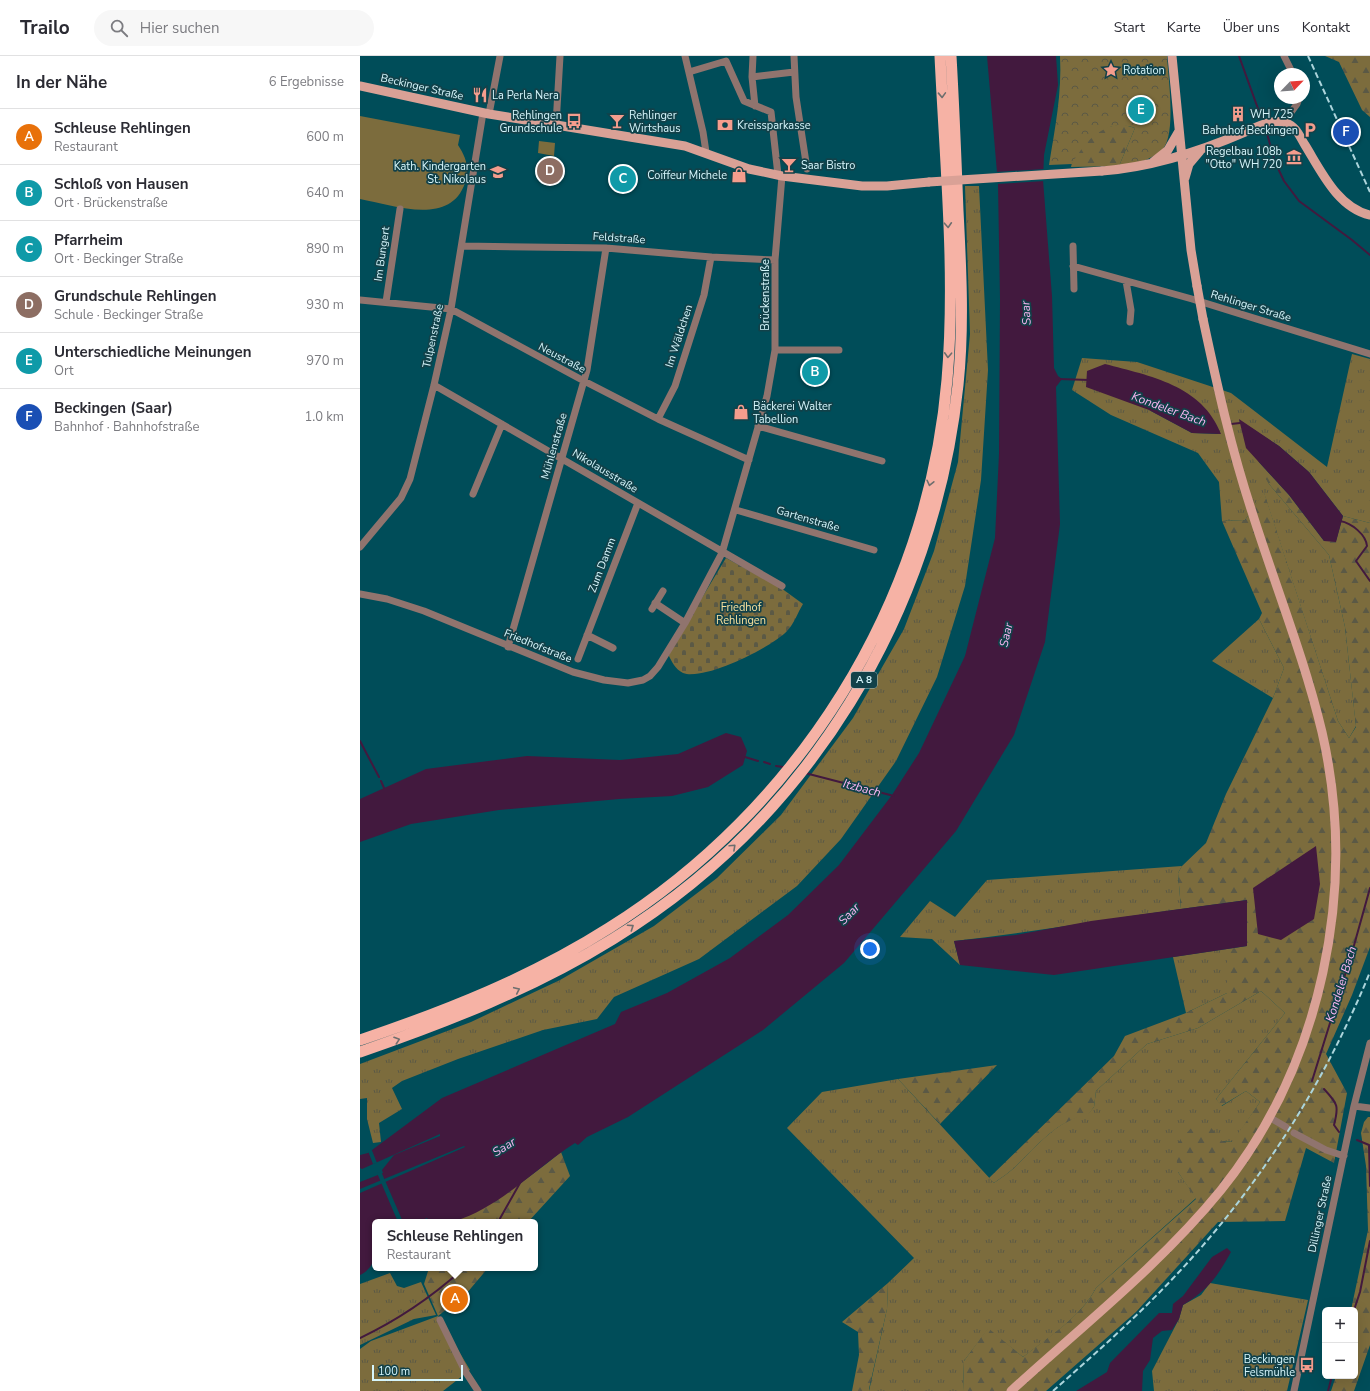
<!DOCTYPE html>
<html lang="de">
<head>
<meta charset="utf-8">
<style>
	:root { --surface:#fff; --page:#f7f7f7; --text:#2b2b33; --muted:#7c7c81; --line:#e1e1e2; --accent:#855e5c }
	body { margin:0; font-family:"Nunito Sans",sans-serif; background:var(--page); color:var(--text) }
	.controls { position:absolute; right:12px; bottom:12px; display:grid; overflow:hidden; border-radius:6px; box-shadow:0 4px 16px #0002 }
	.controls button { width:36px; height:36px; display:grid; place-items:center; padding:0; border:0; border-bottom:1px solid var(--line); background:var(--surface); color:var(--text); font:20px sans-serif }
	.compass { position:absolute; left:914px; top:12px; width:36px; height:36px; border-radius:50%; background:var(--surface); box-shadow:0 4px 16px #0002; rotate:65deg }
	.scale { position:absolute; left:12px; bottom:10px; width:91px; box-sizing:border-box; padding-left:4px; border:2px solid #d6f6fc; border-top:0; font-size:11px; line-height:14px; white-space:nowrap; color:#d6f6fc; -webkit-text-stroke:3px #124149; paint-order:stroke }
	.you { position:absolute; left:510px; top:893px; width:14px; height:14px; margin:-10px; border:3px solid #fff; border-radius:50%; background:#1a73e8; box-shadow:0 0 0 6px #1a73e833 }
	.badge { display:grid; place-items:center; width:26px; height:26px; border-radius:50%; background:var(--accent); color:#fff; font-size:13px; font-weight:700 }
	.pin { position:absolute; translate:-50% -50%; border:2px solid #fff; box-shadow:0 1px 4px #0006 }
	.popup { position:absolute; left:12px; top:1163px; width:166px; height:52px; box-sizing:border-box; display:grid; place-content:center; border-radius:6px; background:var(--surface); filter:drop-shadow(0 1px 3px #0005); font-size:13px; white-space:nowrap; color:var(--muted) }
	.popup b { font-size:15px; color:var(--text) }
	.popup::after { content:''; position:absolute; left:50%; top:100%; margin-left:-8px; border:8px solid transparent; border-top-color:var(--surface) }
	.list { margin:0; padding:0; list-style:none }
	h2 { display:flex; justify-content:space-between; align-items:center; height:52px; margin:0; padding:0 16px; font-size:17px }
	h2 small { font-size:13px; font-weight:400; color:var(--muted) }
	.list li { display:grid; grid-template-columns:26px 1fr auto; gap:12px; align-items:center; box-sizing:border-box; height:56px; padding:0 16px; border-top:1px solid var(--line) }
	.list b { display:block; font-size:15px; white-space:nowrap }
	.list p { margin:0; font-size:13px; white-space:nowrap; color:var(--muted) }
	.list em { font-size:13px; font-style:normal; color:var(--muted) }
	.icon { flex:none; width:22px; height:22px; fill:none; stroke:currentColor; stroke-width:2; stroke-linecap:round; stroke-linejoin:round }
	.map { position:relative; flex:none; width:1010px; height:1335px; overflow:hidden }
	header { display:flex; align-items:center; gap:24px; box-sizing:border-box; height:56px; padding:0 20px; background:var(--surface); border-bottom:1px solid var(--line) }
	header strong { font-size:19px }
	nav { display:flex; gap:22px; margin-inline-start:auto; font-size:14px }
	.search { width:280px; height:36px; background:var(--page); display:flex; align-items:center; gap:10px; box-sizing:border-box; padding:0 14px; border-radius:22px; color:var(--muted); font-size:15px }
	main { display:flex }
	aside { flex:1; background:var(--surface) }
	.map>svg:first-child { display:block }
</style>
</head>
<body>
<header>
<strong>Trailo</strong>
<div class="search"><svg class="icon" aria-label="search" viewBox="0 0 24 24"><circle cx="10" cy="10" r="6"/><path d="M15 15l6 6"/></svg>Hier suchen</div>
<nav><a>Start</a><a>Karte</a><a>Über uns</a><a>Kontakt</a></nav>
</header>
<main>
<aside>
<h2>In der Nähe<small>6 Ergebnisse</small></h2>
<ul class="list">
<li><span class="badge" style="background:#e8710a">A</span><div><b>Schleuse Rehlingen</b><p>Restaurant</p></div><em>600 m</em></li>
<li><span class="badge" style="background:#0f9aa8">B</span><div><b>Schloß von Hausen</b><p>Ort · Brückenstraße</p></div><em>640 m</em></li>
<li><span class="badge" style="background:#0f9aa8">C</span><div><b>Pfarrheim</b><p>Ort · Beckinger Straße</p></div><em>890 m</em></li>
<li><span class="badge" style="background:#8d6e63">D</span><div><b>Grundschule Rehlingen</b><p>Schule · Beckinger Straße</p></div><em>930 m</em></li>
<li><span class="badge" style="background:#0f9aa8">E</span><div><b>Unterschiedliche Meinungen</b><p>Ort</p></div><em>970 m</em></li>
<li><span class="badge" style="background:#1a4fb4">F</span><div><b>Beckingen (Saar)</b><p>Bahnhof · Bahnhofstraße</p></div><em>1.0 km</em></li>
</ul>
</aside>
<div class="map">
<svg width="1010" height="1335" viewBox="0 0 1010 1335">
	<defs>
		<pattern id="grass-tufts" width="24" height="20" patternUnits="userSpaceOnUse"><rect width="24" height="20" fill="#7c6c3d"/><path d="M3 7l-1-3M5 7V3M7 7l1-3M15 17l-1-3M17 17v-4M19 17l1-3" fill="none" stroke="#5b5945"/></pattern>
		<pattern id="forest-firs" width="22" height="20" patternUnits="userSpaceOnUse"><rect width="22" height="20" fill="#7c6c3d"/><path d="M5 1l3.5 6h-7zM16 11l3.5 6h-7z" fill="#5b5945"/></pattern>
		<pattern id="cemetery-stones" width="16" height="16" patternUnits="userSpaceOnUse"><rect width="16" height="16" fill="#7c6c3d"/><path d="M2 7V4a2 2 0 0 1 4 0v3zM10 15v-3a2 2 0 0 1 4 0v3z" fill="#5b5945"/></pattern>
		<pattern id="park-crowns" width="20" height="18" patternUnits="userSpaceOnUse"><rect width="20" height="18" fill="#7c6c3d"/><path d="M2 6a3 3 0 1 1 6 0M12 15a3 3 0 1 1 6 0" fill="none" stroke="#5b5945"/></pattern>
	</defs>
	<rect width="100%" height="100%" fill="#004d59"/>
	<path fill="url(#grass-tufts)" fill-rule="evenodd" d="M605 130H619L628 314 621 424 605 530 577 621 536 705 481 783 437 830 339 903 254 941 237 963 183 974 98 1003 42 1025 32 1032 42 1053 19 1067 21 1086 13 1087 7 1063V1042L0 1043V1008L111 966 200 924 294 870 357 822 421 759 493 662 544 573 574 495 598 406 610 278Z
		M992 298 1010 303V467L983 460 949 416 919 390 879 364 909 428 969 499 985 571 996 670 989 682 978 665 904 437 885 464 862 465 859 426 838 397 751 359 712 334 722 302 777 306 871 337 967 411ZM789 354 860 378 832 377Z
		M899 563 924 612 913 642 852 605Z
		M822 810 818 817 821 853C746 863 670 877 594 885L600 909 572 883 540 881 570 845 595 861 627 824Z
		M867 893V937L826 957 813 901Z
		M901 935 925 957 856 1043 862 1050 886 1035 900 1046 873 1086 863 1085 818 1116 836 1142 736 1232C721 1261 688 1282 663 1301L628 1273 604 1305 603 1335H509L527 1253 528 1227 554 1202 427 1072 462 1036 538 1023 634 1127C641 1122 650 1116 656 1110 678 1089 697 1064 728 1058L734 1051 736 1035 787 988 838 972Z
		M30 1217 37 1230 44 1232 61 1226 76 1259 54 1263 0 1289V1228Z
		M850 1227 948 1244 927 1335H794L792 1315 819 1263 823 1249 841 1239Z
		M78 1260 110 1314 83 1335H0V1293L11 1285Z"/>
	<path fill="url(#forest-firs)" d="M965 0H1010V61L1002 54 979 6Z
		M761 68 775 72 759 110 711 111C714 98 730 80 742 73 748 70 755 70 761 68Z
		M886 392 929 439 964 485H976L983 460 1010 467V891L992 939 966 998 987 1037 974 1107 946 1092 925 1165 858 1166 776 1256 686 1335H603L604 1305 628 1272 663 1301C688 1281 721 1261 736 1232L836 1143 818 1116 815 1090 833 1070 848 1068 862 1085 872 1086 900 1046 886 1035 861 1050 856 1043 925 957 901 935 838 972 787 988 736 1035 734 1051 728 1059C697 1064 678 1089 656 1110 650 1116 641 1122 634 1127L629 1122 754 1000 765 980 826 957 867 937V893L887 890V844L821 853 818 817 822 810 846 787 866 738 913 642 924 612 899 563 902 557 862 465 885 464 904 436 978 665 989 682 996 671 985 571 969 499 909 428Z
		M637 1009 580 1068 538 1023Z
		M1008 1061H1010V1289L994 1335H971L976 1320H995V1254H991L1008 1174 1006 1110 1001 1077 1004 1066Z
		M201 1096 210 1120 168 1166H93C136 1147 165 1125 201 1096Z
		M69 1212H128L106 1238 78 1260 64 1228Z
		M528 1227 527 1253 509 1333V1335H492L499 1299 498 1276 482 1266Z"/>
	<path fill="url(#cemetery-stones)" d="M366 502 421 532 443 548C438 556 434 568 427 575 412 591 345 625 323 617 315 613 312 606 308 598Z"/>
	<path fill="url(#park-crowns)" d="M700 0H807C808 20 817 80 802 94 792 104 772 109 759 110L775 72C745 62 726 84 712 108L689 109C695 72 702 38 700 0Z"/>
	<path fill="#7c6c3d" d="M0 60 100 79 98 89C106 101 110 113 105 127 90 171 33 149 0 143Z
		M179 85 195 87 194 100 178 97Z"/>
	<path fill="#42193e" d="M627 0H696L698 29 684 99 683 124 692 240 694 312 698 320 702 323 696 331 700 468 685 586 654 679 596 775 484 907 403 974 268 1061 227 1081 218 1089 215 1087C176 1112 139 1152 95 1165 86 1168 73 1166 64 1166L68 1164 67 1162 58 1166H15C15 1186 21 1209 0 1219V1137L105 1091 104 1090 0 1133V1126L23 1117 22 1114 34 1099 80 1080V1078L2 1113 0 1112V1099L8 1097 82 1042 255 968 261 956 307 937 370 902 428 859 479 809 532 739 559 697 605 600 635 482 639 398 640 243 638 128Z
		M745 308C790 320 842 329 861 378L832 377 789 354 726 331 727 315Z
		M879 363 919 390 949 416 983 460 976 486 964 485 929 439 886 392Z
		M366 677 381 681 387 695 383 709 348 731 312 740 259 743 139 754 51 768 0 786V743L66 713 167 700 260 704 318 698Z
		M956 790 960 828 954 863 921 884 898 878 893 832Z
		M887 844V890L694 919 600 909 594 885 656 879 731 865Z
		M867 1192 871 1196C857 1221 848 1234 823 1249L819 1263 812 1274 802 1275 793 1282 790 1304 783 1315 782 1335H716L747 1316 750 1307 799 1257H812L813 1248 823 1240 852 1201Z"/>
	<path fill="#004d59" d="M685 113V125L636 128 635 116Z
		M11 1092 17 1107 13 1108 8 1095Z
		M20 1113 43 1166H38L17 1117 20 1116Z"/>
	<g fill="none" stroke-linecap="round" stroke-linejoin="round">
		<path stroke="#42193e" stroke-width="2" d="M879 0 901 61
			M906 74 915 106 924 125 939 145 992 184 1010 199
			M699 323 729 324
			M871 368 880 367
			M980 465C992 467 1006 479 1007 490L996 505 1010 525
			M0 685 19 721
			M385 701 398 705
			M404 706 410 708
			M416 710 423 711
			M445 717 534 740
			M21 725 24 732
			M952 1025 993 893 1010 832
			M964 1033C978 1048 979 1050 974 1069L979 1076
			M997 1084 1009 1089 1010 1130
			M138 1166 160 1127
			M994 1254 1000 1236 1010 1185
			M0 1282C38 1264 73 1240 104 1212
			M968 1335 972 1320"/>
		<path stroke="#90746e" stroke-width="7" d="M325 0 343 76 346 96
			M393 0 392 21 434 16
			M434 0 436 41 447 113
			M924 0 933 18
			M329 16 366 5 384 45 411 56 418 119
			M392 21 395 50
			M129 58 140 0
			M924 66 937 48 939 42
			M196 69 200 0
			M102 190 246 192 351 201 415 204
			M713 190 714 233
			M713 210 832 243 1010 298
			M766 225 771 254 770 266
			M0 244 91 253 224 325 298 363 389 404
			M26 246 40 153
			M415 294H479
			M74 329 422 530
			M298 363 315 330 344 239 351 201
			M398 370 522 405
			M113 438 142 368
			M376 454 514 494
			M0 491 41 442 50 423 74 329 91 253 123 57
			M0 538 27 543 64 555 213 616 244 624 268 627 283 624 290 620 298 611 325 567 362 497 407 340 415 294V204L422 120
			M295 547 325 567
			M292 553 303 535
			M227 579 253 592
			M148 591 227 314 246 192
			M218 603 278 447
			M994 1050 1010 1052
			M914 1064 926 1071
			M934 1077 966 1094 984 1100
			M80 1264 105 1315 118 1335
			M934 1335 994 1050 1010 987"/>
		<path stroke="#d9a196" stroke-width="9" d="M812 0 831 194 837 230
			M0 30 129 58 325 90 389 113 422 120 502 130H527L569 126
			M793 106 808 94 819 75
			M742 115C792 111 839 96 885 76 897 71 913 62 926 67 936 70 940 81 945 89 961 115 978 152 1010 159
			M825 122 829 108 840 95
			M651 1335C722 1270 800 1209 861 1134 962 1008 998 833 962 676 944 601 915 529 892 456 871 392 857 329 843 263"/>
		<path stroke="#f6b2a5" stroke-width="11" d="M0 984C86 955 172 921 249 872 439 753 568 548 587 324 596 217 585 107 580 0
			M0 996C87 966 174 932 253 883 449 763 574 557 598 329 604 271 601 212 598 155 596 103 594 52 591 0"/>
		<path stroke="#acd5dc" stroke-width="2" stroke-dasharray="6 3" stroke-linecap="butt" d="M948 0 1010 136
			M693 1335C736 1297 779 1259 818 1217 900 1130 965 1026 1010 916"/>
		<path stroke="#d9a196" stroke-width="9" d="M569 126 742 115
			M837 230 843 263"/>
	</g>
	<defs><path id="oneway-chevron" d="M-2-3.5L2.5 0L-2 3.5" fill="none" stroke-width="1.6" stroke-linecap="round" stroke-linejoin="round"/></defs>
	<g stroke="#6d6e6e">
		<use href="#oneway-chevron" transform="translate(582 39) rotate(88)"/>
		<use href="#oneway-chevron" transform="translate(588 169) rotate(87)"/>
		<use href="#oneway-chevron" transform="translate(588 299) rotate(93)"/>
		<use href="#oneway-chevron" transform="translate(570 427) rotate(103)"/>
		<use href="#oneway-chevron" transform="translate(373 791) rotate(-43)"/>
		<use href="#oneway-chevron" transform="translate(271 871) rotate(-34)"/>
		<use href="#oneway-chevron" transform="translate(157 934) rotate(-25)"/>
		<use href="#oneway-chevron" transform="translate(37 984) rotate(-19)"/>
	</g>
	<defs>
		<symbol id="sight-bare" viewBox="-9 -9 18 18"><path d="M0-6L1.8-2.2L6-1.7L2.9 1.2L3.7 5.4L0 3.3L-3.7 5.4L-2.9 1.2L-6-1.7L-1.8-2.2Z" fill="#f49d8d" stroke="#124149" stroke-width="2.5" paint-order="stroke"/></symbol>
		<symbol id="restaurant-bare" viewBox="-9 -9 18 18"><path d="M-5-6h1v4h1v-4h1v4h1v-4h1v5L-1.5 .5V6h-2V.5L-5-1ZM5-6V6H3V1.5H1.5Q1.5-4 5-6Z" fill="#f49d8d" stroke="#124149" stroke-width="2.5" paint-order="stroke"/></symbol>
		<symbol id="building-bare" viewBox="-9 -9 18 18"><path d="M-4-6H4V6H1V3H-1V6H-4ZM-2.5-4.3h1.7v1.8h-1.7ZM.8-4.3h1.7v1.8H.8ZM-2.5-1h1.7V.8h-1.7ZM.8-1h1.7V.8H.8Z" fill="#f49d8d" stroke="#124149" stroke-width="2.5" paint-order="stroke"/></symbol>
		<symbol id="bus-bare" viewBox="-9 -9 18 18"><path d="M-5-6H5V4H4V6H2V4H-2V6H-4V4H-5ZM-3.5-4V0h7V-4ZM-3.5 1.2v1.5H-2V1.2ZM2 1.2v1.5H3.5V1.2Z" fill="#f49d8d" stroke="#124149" stroke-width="2.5" paint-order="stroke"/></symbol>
		<symbol id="bar-bare" viewBox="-9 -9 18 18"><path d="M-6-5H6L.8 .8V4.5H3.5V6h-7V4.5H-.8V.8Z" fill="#f49d8d" stroke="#124149" stroke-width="2.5" paint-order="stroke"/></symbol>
		<symbol id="bank-bare" viewBox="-9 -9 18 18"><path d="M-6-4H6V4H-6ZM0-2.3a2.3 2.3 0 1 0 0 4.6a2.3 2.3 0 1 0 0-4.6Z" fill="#f49d8d" stroke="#124149" stroke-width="2.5" paint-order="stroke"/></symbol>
		<symbol id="parking-bare" viewBox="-9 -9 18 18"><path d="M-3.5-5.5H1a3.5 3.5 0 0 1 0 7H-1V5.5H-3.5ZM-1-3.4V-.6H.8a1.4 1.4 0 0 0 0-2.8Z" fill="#f49d8d" stroke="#124149" stroke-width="2.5" paint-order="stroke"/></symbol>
		<symbol id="museum-bare" viewBox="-9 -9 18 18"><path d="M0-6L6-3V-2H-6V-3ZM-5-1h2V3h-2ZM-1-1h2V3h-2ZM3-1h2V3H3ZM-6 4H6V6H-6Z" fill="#f49d8d" stroke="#124149" stroke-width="2.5" paint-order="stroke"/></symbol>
		<symbol id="school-bare" viewBox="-9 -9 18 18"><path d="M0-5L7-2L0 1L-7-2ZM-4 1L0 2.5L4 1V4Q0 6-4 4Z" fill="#f49d8d" stroke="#124149" stroke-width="2.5" paint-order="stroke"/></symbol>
		<symbol id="shop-bare" viewBox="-9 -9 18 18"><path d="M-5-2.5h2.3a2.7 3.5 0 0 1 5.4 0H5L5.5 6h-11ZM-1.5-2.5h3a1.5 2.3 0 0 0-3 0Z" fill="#f49d8d" stroke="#124149" stroke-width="2.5" paint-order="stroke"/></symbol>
	</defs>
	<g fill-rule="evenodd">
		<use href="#sight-bare" x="740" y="3" width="22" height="22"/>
		<use href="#restaurant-bare" x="109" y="28" width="22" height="22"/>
		<use href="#building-bare" x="867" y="47" width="22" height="22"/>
		<use href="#bus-bare" x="203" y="54" width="22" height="22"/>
		<use href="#bar-bare" x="246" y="54" width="22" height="22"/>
		<use href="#bank-bare" x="354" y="58" width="22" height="22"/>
		<use href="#parking-bare" x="939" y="63" width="22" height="22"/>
		<use href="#museum-bare" x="923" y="90" width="22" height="22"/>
		<use href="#bar-bare" x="418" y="98" width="22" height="22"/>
		<use href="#school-bare" x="127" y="105" width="22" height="22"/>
		<use href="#shop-bare" x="368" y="108" width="22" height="22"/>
		<use href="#shop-bare" x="370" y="345" width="22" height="22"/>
		<use href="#bus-bare" x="936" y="1298" width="22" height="22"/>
	</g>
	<g text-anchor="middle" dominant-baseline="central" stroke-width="3.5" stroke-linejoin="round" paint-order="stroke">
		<rect fill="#124149" stroke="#9bc0c6" stroke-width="1" x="491" y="616" width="26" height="16" rx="3"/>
		<g font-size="10" font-weight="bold" fill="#d6f6fc">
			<text x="504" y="624">A 8</text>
		</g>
		<g font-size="11" fill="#d6f6fc" stroke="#124149" text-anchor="start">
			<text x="763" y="14">Rotation</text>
			<text x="132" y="39">La Perla Nera</text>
			<text x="890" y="58">WH 725</text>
			<text x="202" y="59" text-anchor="end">Rehlingen<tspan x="202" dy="13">Grundschule</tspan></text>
			<text x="269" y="59">Rehlinger<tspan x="269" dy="13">Wirtshaus</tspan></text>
			<text x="377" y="69">Kreissparkasse</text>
			<text x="938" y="74" text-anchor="end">Bahnhof Beckingen</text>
			<text x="922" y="95" text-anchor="end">Regelbau 108b<tspan x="922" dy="13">"Otto" WH 720</tspan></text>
			<text x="441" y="109">Saar Bistro</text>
			<text x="126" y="110" text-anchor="end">Kath. Kindergarten<tspan x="126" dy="13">St. Nikolaus</tspan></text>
			<text x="367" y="119" text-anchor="end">Coiffeur Michele</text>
			<text x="393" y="350">Bäckerei Walter<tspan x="393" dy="13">Tabellion</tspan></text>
			<text x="935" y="1303" text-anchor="end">Beckingen<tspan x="935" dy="13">Felsmühle</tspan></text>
		</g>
		<g font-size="11" fill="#d6f6fc" stroke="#124149">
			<text transform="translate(62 31) rotate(13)">Beckinger Straße</text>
			<text transform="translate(259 182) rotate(4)">Feldstraße</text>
			<text transform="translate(22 198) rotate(-82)">Im Bungert</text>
			<text transform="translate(405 239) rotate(-90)">Brückenstraße</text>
			<text transform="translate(891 250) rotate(17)">Rehlinger Straße</text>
			<text transform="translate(73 280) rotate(-78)">Tulpenstraße</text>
			<text transform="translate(319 280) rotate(-72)">Im Wäldchen</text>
			<text transform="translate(202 302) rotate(28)">Neustraße</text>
			<text transform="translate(194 390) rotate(-74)">Mühlenstraße</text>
			<text transform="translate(245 415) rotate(31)">Nikolausstraße</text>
			<text transform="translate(448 463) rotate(16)">Gartenstraße</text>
			<text transform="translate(242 509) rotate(-69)">Zum Damm</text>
			<text transform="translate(178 590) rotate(22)">Friedhofstraße</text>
			<text transform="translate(960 1158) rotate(-78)">Dillinger Straße</text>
		</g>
		<g font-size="11" fill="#fae29e" stroke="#124149">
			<text x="381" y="551">Friedhof<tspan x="381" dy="13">Rehlingen</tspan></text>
		</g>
		<g font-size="12" font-style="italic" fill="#feb8f5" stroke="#124149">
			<text transform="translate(666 257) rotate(-93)">Saar</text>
			<text transform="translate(809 353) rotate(20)">Kondeler Bach</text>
			<text transform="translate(646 579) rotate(-77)">Saar</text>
			<text transform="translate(502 732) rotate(15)">Itzbach</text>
			<text transform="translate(489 858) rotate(-46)">Saar</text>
			<text transform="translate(981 928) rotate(-73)">Kondeler Bach</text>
			<text transform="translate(144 1091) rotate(-32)">Saar</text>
		</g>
	</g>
</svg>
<div class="controls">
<button>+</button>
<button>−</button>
</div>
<svg class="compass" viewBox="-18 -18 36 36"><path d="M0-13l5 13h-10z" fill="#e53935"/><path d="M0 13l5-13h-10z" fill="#7c7c81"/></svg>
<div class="scale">100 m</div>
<div class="you"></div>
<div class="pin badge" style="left:95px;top:1243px;background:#e8710a">A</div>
<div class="popup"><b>Schleuse Rehlingen</b>Restaurant</div>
<div class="pin badge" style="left:455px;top:316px;background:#0f9aa8">B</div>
<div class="pin badge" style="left:263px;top:123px;background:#0f9aa8">C</div>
<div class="pin badge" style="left:190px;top:115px;background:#8d6e63">D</div>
<div class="pin badge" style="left:781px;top:54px;background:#0f9aa8">E</div>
<div class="pin badge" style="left:986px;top:76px;background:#1a4fb4">F</div>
</div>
</main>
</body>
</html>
